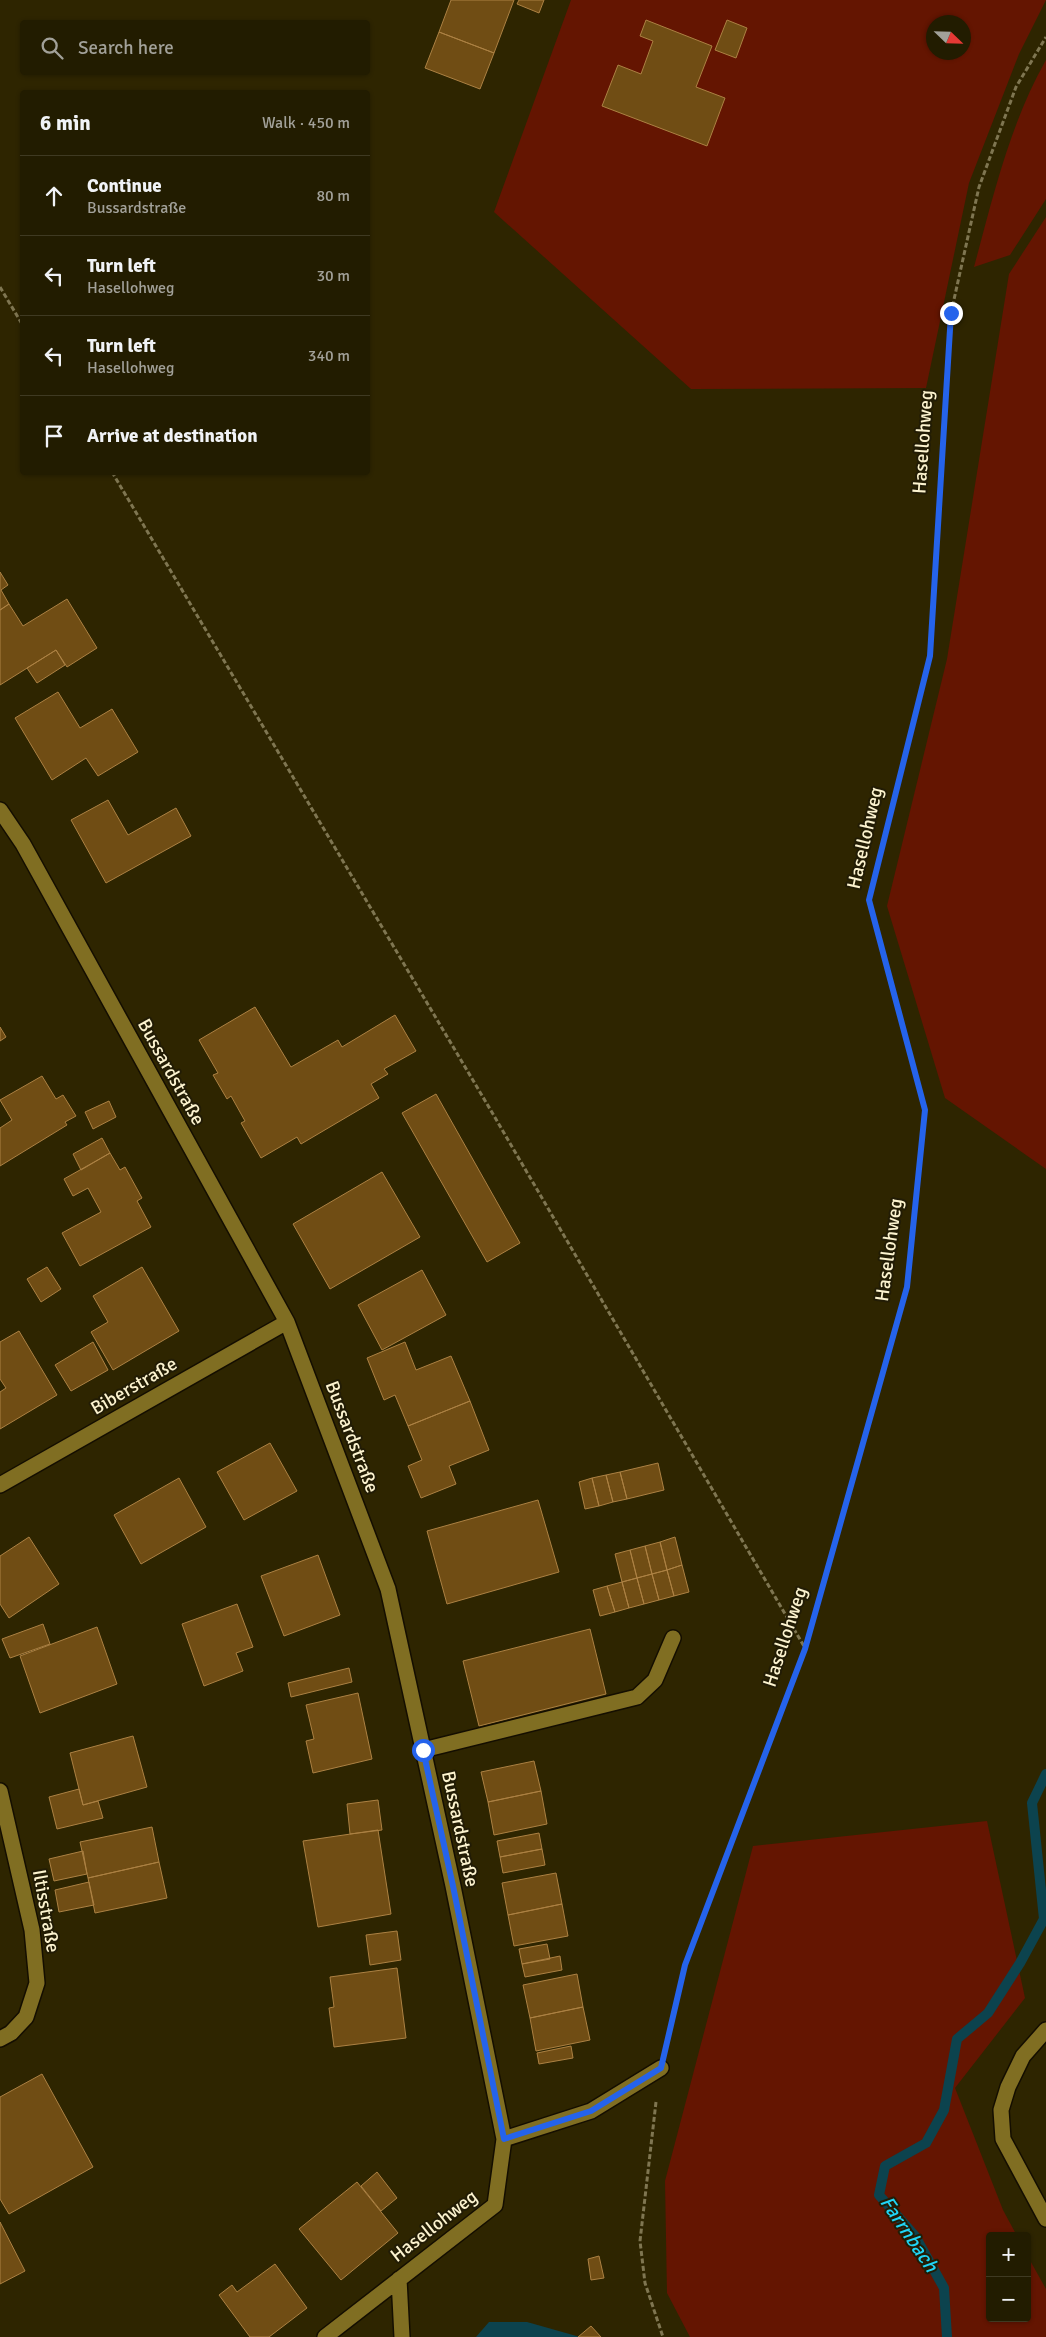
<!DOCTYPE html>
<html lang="en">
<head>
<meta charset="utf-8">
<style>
	:root { --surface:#221c00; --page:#2a250a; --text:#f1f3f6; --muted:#a2a199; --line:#3f3a22 }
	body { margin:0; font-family:Signika,sans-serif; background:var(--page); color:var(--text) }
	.controls { position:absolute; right:15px; bottom:15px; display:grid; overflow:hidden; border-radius:5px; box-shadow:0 1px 4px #0004 }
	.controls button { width:45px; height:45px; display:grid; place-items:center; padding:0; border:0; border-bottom:1px solid var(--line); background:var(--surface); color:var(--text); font:25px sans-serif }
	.compass { position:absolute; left:926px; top:15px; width:45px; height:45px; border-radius:50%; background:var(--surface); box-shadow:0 1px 4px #0004; rotate:113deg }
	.stop { position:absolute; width:15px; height:15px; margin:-11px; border:4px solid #2563eb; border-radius:50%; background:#fff }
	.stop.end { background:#2563eb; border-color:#fff; box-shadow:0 1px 5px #0008 }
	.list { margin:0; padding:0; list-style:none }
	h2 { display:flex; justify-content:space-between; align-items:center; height:65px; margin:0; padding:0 20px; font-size:21px }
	h2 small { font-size:16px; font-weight:400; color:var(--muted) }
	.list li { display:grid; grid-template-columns:32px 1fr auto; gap:15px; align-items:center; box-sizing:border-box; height:80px; padding:0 20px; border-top:1px solid var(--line) }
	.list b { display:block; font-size:19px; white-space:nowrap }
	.list p { margin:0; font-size:16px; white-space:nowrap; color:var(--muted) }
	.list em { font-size:16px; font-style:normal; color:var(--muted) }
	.icon { flex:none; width:28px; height:28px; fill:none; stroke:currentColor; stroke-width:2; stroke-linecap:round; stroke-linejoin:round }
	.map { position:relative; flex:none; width:1046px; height:2337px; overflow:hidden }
	.search { position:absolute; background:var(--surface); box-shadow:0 1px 4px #0004; left:20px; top:20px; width:350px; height:55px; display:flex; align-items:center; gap:12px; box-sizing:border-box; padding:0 18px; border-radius:5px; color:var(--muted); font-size:19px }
	.panel { position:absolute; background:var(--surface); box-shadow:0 1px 4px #0004; left:20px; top:90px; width:350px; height:385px; border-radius:5px }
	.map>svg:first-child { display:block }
</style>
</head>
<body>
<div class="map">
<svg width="1046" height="2337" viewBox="0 0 1046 2337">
	<rect width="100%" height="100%" fill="#2e2500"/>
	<path fill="#641501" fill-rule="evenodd" d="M571 0H1046L1019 54 969 183 926 388 691 389 494 212ZM934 22H964V52H934Z
		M1046 60V199L1010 255 974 267C993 197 1010 123 1046 60Z
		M1046 217V1169L945 1098 887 906 947 659 1009 274Z
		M987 1821 1025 1998 955 2088 1003 2210 1017 2236H990V2318H1027V2255L1046 2289V2337H690L667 2293 665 2181 753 1846Z"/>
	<path fill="#0c434e" d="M489 2322H527L580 2337H476Z"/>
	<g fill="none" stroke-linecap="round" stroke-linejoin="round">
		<path stroke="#0c434e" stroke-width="10" d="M947 2337 944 2288 915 2236 879 2195 885 2166 926 2143 944 2110 957 2039 988 2013 1020 1963 1044 1919 1032 1803 1046 1774"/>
	</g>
	<path fill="#704d14" stroke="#ac8143" d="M451 0H514L494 53 439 32Z
		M519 0H544L539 13 517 4Z
		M646 20 712 46 696 87 725 98 707 146 602 106 618 65 641 74 653 41 640 36Z
		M727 20 747 28 736 58 715 50Z
		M439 32 494 53 480 89 425 68Z
		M0 572 8 585 1 590 9 604 0 610Z
		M67 599 97 648 67 667 56 650 0 685V610L9 604 23 626Z
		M56 650 65 665 37 683 27 668Z
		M58 692 80 728 112 709 138 752 98 776 86 758 52 780 15 718Z
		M108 800 128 835 176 808 191 836 106 883 71 820Z
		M255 1007 291 1067 338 1040 342 1047 395 1015 416 1051 384 1069 388 1074 371 1084 379 1098 301 1144 297 1137 261 1158 241 1123 245 1121 231 1096 227 1099 213 1075 218 1073 199 1040Z
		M0 1027 6 1037 0 1041Z
		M42 1076 56 1099 63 1095 76 1116 65 1122 67 1125 0 1166V1128L12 1120 0 1100Z
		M436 1094 520 1243 487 1262 402 1113Z
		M109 1101 116 1117 93 1129 85 1112Z
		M102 1138 110 1153 81 1170 73 1154Z
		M110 1153 120 1170 125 1167 142 1198 137 1201 151 1227 80 1266 62 1233 101 1212 88 1188 73 1196 64 1179Z
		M382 1172 420 1237 330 1289 293 1224Z
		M47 1267 61 1289 41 1302 27 1279Z
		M142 1267 179 1331 113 1370 91 1332 108 1322 93 1296Z
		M422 1270 446 1315 382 1350 358 1305Z
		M19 1331 57 1395 0 1429V1392L6 1388 0 1379V1342Z
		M93 1342 108 1370 71 1391 55 1365Z
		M405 1342 416 1370 451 1356 470 1401 408 1426 395 1395 384 1400 367 1358Z
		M470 1401 489 1450 449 1466 456 1484 421 1498 408 1466 422 1460 408 1426Z
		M270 1443 297 1491 244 1520 217 1472Z
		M658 1463 664 1490 627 1499 620 1472Z
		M620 1472 627 1499 613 1502 606 1475Z
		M606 1475 613 1502 599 1506 592 1478Z
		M179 1478 206 1527 141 1564 114 1515Z
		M592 1478 599 1506 585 1509 579 1482Z
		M538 1500 559 1572 447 1604 427 1531Z
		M29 1537 59 1584 9 1618 0 1604V1556Z
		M675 1537 682 1565 667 1570 660 1542Z
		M660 1542 667 1570 652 1574 645 1546Z
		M645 1546 652 1574 637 1578 630 1550Z
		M630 1550 637 1578 622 1582 615 1554Z
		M318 1555 340 1615 284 1636 261 1576Z
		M682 1565 689 1592 674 1596 667 1570Z
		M667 1570 674 1596 659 1600 652 1574Z
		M652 1574 659 1600 644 1604 637 1578Z
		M637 1578 644 1604 629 1608 622 1582Z
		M622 1582 629 1608 615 1612 607 1586Z
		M607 1586 615 1612 600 1616 593 1590Z
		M237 1604 253 1647 236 1653 243 1671 204 1686 182 1624Z
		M43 1624 50 1644 10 1658 2 1639Z
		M97 1627 117 1684 40 1713 20 1656Z
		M590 1629 606 1694 479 1726 463 1661Z
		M349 1668 352 1682 291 1697 288 1683Z
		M358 1693 372 1759 313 1773 306 1741 314 1739 306 1705Z
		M133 1736 147 1787 83 1805 70 1753Z
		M534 1761 541 1791 488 1802 481 1772Z
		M79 1789 83 1805 98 1801 103 1818 57 1829 49 1797Z
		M541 1791 547 1824 494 1835 488 1802Z
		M378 1800 382 1830 350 1834 347 1804Z
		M152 1827 159 1862 88 1878 80 1842Z
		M378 1830 391 1914 318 1927 303 1841Z
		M539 1833 542 1849 500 1857 497 1841Z
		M542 1849 545 1865 503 1873 500 1857Z
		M83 1851 87 1874 54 1881 49 1859Z
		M159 1862 167 1898 95 1913 88 1878Z
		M556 1873 562 1904 508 1915 502 1883Z
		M89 1882 94 1905 59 1912 55 1890Z
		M562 1904 568 1936 514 1946 508 1915Z
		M397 1931 401 1960 370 1965 366 1935Z
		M547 1944 550 1959 522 1964 519 1949Z
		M560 1956 562 1970 525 1977 522 1964Z
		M397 1968 406 2038 334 2047 329 2008 334 2007 330 1977Z
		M577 1974 583 2007 530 2018 523 1985Z
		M583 2007 590 2040 536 2051 530 2018Z
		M571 2046 573 2058 539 2064 537 2053Z
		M42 2074 93 2167 9 2214 0 2199V2097Z
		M377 2172 397 2198 381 2211 361 2186Z
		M357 2182 398 2233 341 2280 299 2229Z
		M0 2222 25 2271 0 2284Z
		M599 2256 604 2278 591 2280 588 2259Z
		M275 2264 307 2308 269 2337H250L219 2295 232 2285 237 2292Z
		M591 2326 601 2337H578Z"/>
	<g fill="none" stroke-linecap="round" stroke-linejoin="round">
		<defs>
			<path id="minor" d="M0 810 23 844 287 1322 388 1589 453 1886 504 2139 495 2205 325 2337
				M0 1485 287 1322
				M423 1750 637 1697 655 1680 673 1638
				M0 1791 32 1930 37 1983 26 2017 11 2033 0 2039
				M1046 2030 1023 2056 1008 2087 1001 2110 1003 2139 1046 2219
				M504 2139 591 2111 661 2068
				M399 2279 402 2337"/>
		</defs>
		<use href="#minor" stroke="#140e00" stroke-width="18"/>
		<path stroke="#7f7651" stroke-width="3" stroke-dasharray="5 2.5" stroke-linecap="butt" d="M0 287 22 324
			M112 472 490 1109 805 1648
			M667 2044 685 1965 805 1649 907 1287 925 1110 869 900 930 656 951 313 979 187 1016 87 1046 37
			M656 2102 640 2241 645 2283 663 2337"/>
		<use href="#minor" stroke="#806e22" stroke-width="15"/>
	</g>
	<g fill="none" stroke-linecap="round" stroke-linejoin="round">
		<path stroke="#2563eb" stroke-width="6" d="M423 1750 453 1886 504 2139 591 2111 661 2068 685 1965 805 1649 907 1287 925 1110 869 900 930 656 951 313"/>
	</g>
	<g text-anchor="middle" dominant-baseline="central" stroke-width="4" stroke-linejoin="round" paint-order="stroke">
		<g font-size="19" fill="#fcf3cf" stroke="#221c05">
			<text transform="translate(923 442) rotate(-86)">Hasellohweg</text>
			<text transform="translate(865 838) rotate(-77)">Hasellohweg</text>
			<text transform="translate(171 1072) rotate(61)">Bussardstraße</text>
			<text transform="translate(889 1250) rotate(-82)">Hasellohweg</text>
			<text transform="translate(134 1386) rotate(-30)">Biberstraße</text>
			<text transform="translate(352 1437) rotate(69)">Bussardstraße</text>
			<text transform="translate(785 1637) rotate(-72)">Hasellohweg</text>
			<text transform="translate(460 1829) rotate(78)">Bussardstraße</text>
			<text transform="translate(46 1911) rotate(80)">Iltisstraße</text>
			<text transform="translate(434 2226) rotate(-38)">Hasellohweg</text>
		</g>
		<g font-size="20" font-style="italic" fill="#20d4f5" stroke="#221c05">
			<text transform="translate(909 2234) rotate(56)">Farrnbach</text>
		</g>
	</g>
</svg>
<div class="controls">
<button>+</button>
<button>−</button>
</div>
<svg class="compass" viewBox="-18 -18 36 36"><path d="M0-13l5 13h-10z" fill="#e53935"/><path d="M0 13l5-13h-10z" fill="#a2a199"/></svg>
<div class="stop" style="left:423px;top:1750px"></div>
<div class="stop end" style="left:951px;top:313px"></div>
<div class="search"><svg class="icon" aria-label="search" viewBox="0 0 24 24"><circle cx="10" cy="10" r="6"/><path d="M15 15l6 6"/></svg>Search here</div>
<section class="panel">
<h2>6 min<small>Walk · 450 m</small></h2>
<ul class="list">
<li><svg class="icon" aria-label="ahead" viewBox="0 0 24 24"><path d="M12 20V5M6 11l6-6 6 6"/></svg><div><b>Continue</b><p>Bussardstraße</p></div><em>80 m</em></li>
<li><svg class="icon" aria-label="left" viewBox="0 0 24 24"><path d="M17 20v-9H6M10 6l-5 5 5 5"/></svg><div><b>Turn left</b><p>Hasellohweg</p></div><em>30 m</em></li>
<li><svg class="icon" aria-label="left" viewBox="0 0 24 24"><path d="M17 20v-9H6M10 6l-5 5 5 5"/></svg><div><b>Turn left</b><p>Hasellohweg</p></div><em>340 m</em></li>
<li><svg class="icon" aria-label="arrive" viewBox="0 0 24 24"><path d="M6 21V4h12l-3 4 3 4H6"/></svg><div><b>Arrive at destination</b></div></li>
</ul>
</section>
</div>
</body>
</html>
